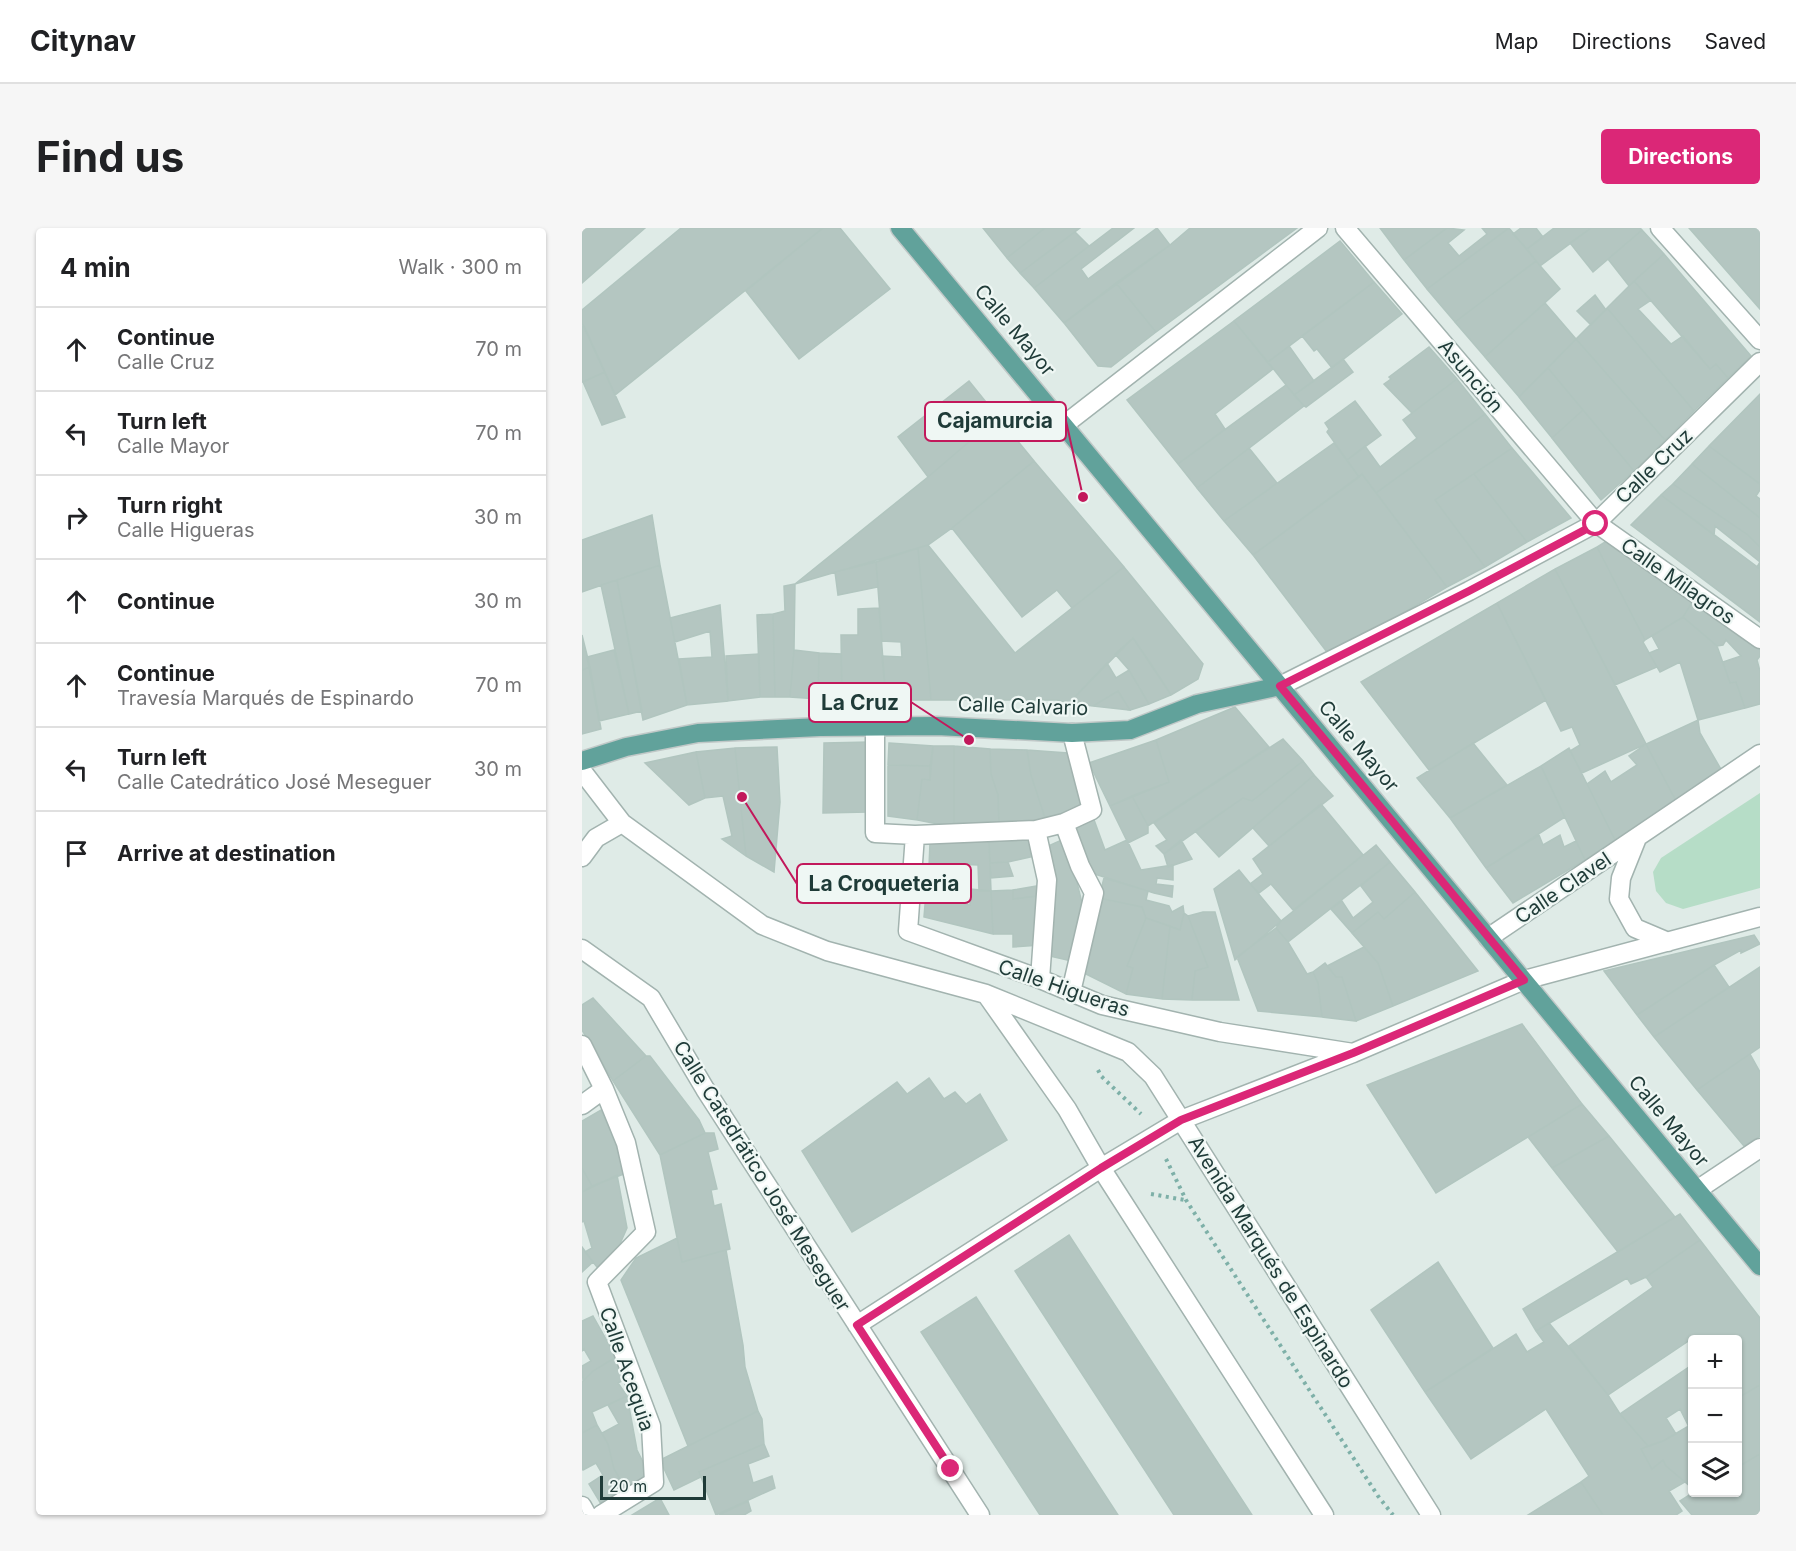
<!DOCTYPE html>
<html lang="en">
<head>
<meta charset="utf-8">
<style>
	:root { --surface:#fff; --page:#f6f6f6; --text:#202124; --muted:#757577; --line:#e0e0e0; --accent:#db2777 }
	body { margin:0; font-family:Inter,sans-serif; background:var(--page); color:var(--text) }
	.controls { position:absolute; right:18px; bottom:18px; display:grid; overflow:hidden; border-radius:6px; box-shadow:0 2px 4px #0004 }
	.controls button { width:54px; height:54px; display:grid; place-items:center; padding:0; border:0; border-bottom:2px solid var(--line); background:var(--surface); color:var(--text); font:30px sans-serif }
	.scale { position:absolute; left:18px; bottom:15px; width:106px; box-sizing:border-box; padding-left:6px; border:3px solid #1f3b38; border-top:0; font-size:16px; line-height:21px; white-space:nowrap; color:#1f3b38; -webkit-text-stroke:4px #eff7f4; paint-order:stroke }
	.stop { position:absolute; width:18px; height:18px; margin:-14px; border:4px solid #db2777; border-radius:50%; background:#fff }
	.stop.end { background:#db2777; border-color:#fff; box-shadow:0 2px 6px #0008 }
	.list { margin:0; padding:0; list-style:none }
	h2 { display:flex; justify-content:space-between; align-items:center; height:78px; margin:0; padding:0 24px; font-size:26px }
	h2 small { font-size:20px; font-weight:400; color:var(--muted) }
	.list li { display:grid; grid-template-columns:39px 1fr auto; gap:18px; align-items:center; box-sizing:border-box; height:84px; padding:0 24px; border-top:2px solid var(--line) }
	.list b { display:block; font-size:22px; white-space:nowrap }
	.list p { margin:0; font-size:20px; white-space:nowrap; color:var(--muted) }
	.list em { font-size:20px; font-style:normal; color:var(--muted) }
	.icon { flex:none; width:33px; height:33px; fill:none; stroke:currentColor; stroke-width:2; stroke-linecap:round; stroke-linejoin:round }
	.map { position:relative; flex:none; width:1178px; height:1287px; overflow:hidden; border-radius:6px }
	header { display:flex; align-items:center; gap:36px; box-sizing:border-box; height:84px; padding:0 30px; background:var(--surface); border-bottom:2px solid var(--line) }
	header strong { font-size:28px }
	nav { display:flex; gap:33px; margin-inline-start:auto; font-size:21px }
	.intro { display:flex; align-items:center; justify-content:space-between; box-sizing:border-box; height:144px; padding:0 36px }
	h1 { margin:0; font-size:42px }
	.button { padding:15px 27px; border-radius:6px; background:var(--accent); color:#fff; font-size:21px; font-weight:700 }
	main { display:flex; gap:36px; padding:0 36px }
	aside { flex:1; background:var(--surface); border-radius:6px; box-shadow:0 2px 4px #0004 }
	.map>svg:first-child { display:block }
</style>
</head>
<body>
<header>
<strong>Citynav</strong>
<nav><a>Map</a><a>Directions</a><a>Saved</a></nav>
</header>
<div class="intro"><h1>Find us</h1><a class="button">Directions</a></div>
<main>
<aside>
<h2>4 min<small>Walk · 300 m</small></h2>
<ul class="list">
<li><svg class="icon" aria-label="ahead" viewBox="0 0 24 24"><path d="M12 20V5M6 11l6-6 6 6"/></svg><div><b>Continue</b><p>Calle Cruz</p></div><em>70 m</em></li>
<li><svg class="icon" aria-label="left" viewBox="0 0 24 24"><path d="M17 20v-9H6M10 6l-5 5 5 5"/></svg><div><b>Turn left</b><p>Calle Mayor</p></div><em>70 m</em></li>
<li><svg class="icon" aria-label="right" viewBox="0 0 24 24"><path d="M7 20v-9h11M14 6l5 5-5 5"/></svg><div><b>Turn right</b><p>Calle Higueras</p></div><em>30 m</em></li>
<li><svg class="icon" aria-label="ahead" viewBox="0 0 24 24"><path d="M12 20V5M6 11l6-6 6 6"/></svg><div><b>Continue</b></div><em>30 m</em></li>
<li><svg class="icon" aria-label="ahead" viewBox="0 0 24 24"><path d="M12 20V5M6 11l6-6 6 6"/></svg><div><b>Continue</b><p>Travesía Marqués de Espinardo</p></div><em>70 m</em></li>
<li><svg class="icon" aria-label="left" viewBox="0 0 24 24"><path d="M17 20v-9H6M10 6l-5 5 5 5"/></svg><div><b>Turn left</b><p>Calle Catedrático José Meseguer</p></div><em>30 m</em></li>
<li><svg class="icon" aria-label="arrive" viewBox="0 0 24 24"><path d="M6 21V4h12l-3 4 3 4H6"/></svg><div><b>Arrive at destination</b></div></li>
</ul>
</aside>
<div class="map">
<svg width="1178" height="1287" viewBox="0 0 1178 1287">
	<rect width="100%" height="100%" fill="#dfebe7"/>
	<path fill="#b6ddc7" d="M1178 565V660L1101 681 1084 675 1074 663 1071 644 1079 630Z"/>
	<path fill="#b4c6c1" stroke="#b1c5bf" stroke-width="1.5" d="M0 0H63L0 55Z
		M99 0H241L33 167 0 95V82Z
		M241 0H258L308 61 217 131 164 63Z
		M401 0H463L425 30Z
		M463 0H498L438 45 425 30Z
		M531 0H552L499 41 506 51 575 0 588 17 482 95 452 60Z
		M608 0H715L574 104 534 55 588 17Z
		M798 0H865L822 32Z
		M865 0 882 2 866 15 877 28 905 6 900 0H927L845 61 822 32Z
		M927 0 954 33 873 94 845 61Z
		M939 0H954L961 9 945 21 931 6Z
		M972 0H1009L958 38 945 21Z
		M1009 0H1058L1060 2 1011 44 988 15Z
		M1107 0H1178V81Z
		M1060 2 1082 26 1047 58 1026 31Z
		M493 4 507 18 452 60 438 45Z
		M758 13 792 54 686 134 652 93Z
		M1082 26 1169 128 1146 150 1134 136 1128 141 1052 53Z
		M954 33 978 61 903 129 873 94Z
		M1052 53 1069 72 1056 81 1089 116 1101 108 1128 141 1134 136 1146 150 1112 183 1025 80Z
		M792 54 820 86 750 140 735 121 732 123 720 108Z
		M534 55 574 104 529 139 516 138 482 95Z
		M1013 67 1024 82 1009 97 995 83Z
		M963 75 994 111 937 169 903 129Z
		M1025 80 1112 183 1083 212 994 111Z
		M652 93 691 141 633 186 643 201 596 236 545 172Z
		M0 98H2L23 144 0 154Z
		M994 111 1083 212 1052 243 966 140Z
		M707 118 732 153 712 167 686 134Z
		M847 119 875 151 830 185 802 156 809 151 807 149Z
		M761 131 771 144 724 179 722 178 712 167Z
		M966 140 1001 182 970 210 937 169Z
		M23 144 43 189 20 197 1 154Z
		M875 151 903 186 794 265 780 246 777 249 765 232 783 218 798 239 835 210 821 192Z
		M387 153 416 189 346 249 316 209Z
		M704 157 722 178 615 260 596 236Z
		M1178 166V256L1127 218Z
		M773 173 799 207 765 232 745 204 747 201 743 195Z
		M1001 182 1052 243 1019 272 970 210Z
		M903 186 930 220 853 272 903 339 865 359 794 265Z
		M416 189 452 233 370 300 346 317 213 356 346 249Z
		M752 215 777 249 671 327 642 293Z
		M1127 218 1178 256V262L1174 268 1178 271V290L1110 236Z
		M667 220 695 255 642 293 615 260Z
		M930 220 989 290 945 314 892 246Z
		M452 233 542 339 490 380 475 362 440 389 370 300Z
		M1110 236 1178 290V319L1166 307 1091 256Z
		M780 246 865 359 748 428 671 327Z
		M892 246 945 314 903 339 853 272Z
		M1091 256 1166 307 1178 319V341L1175 339 1178 334 1133 298 1132 307 1079 267Z
		M1079 267 1178 341V394L1049 297Z
		M70 287 78 337 0 364V312Z
		M1028 311 1111 373 1101 389 1063 412 1015 319Z
		M346 317 433 425 542 339 621 436 616 451 589 467 551 410 487 475 475 472H349L336 320Z
		M1015 319 1063 412 1061 414 1075 439 1033 457 973 341Z
		M336 320 349 472H304L300 428 320 429 319 414 300 413 294 334Z
		M294 334 296 359 256 367 253 344Z
		M78 337 105 477 61 492 35 352Z
		M973 341 1064 516 1000 545 988 523 998 517 990 499 979 503 915 375Z
		M35 352 60 483 47 486 19 357Z
		M213 356 212 422 208 469H193L191 386 203 383 202 358Z
		M1113 369 1178 415V428L1175 432 1178 443V476L1163 480 1154 454 1148 455 1141 434 1159 428 1144 412 1141 417 1135 418 1101 389Z
		M915 375 964 472 847 542 779 454Z
		M138 377 146 473 105 477 97 431 130 429 128 403 93 414 88 390Z
		M297 380 304 472 260 471 259 407H276V381Z
		M191 386 193 469H178L175 387Z
		M1101 389 1135 418 1148 455 1154 454 1163 480 1116 492 1098 434 1078 444 1067 425 1077 421 1070 408Z
		M0 407 8 439 0 442Z
		M551 410 569 436 589 467 567 476 547 442 533 426Z
		M32 422 47 486 17 493 5 429Z
		M212 422 237 425 236 471 208 469Z
		M237 425 259 426 260 471H236Z
		M177 426 178 469 146 473 144 428Z
		M525 435 534 450 547 442 567 476 548 482 536 463 511 478 487 475Z
		M8 439 19 501 0 506V442Z
		M536 463 548 482 511 478Z
		M653 479 687 519 566 598 550 568 587 554 574 512Z
		M1116 492 1118 505 1140 543 1094 573 1064 516Z
		M701 511 721 533 670 573 661 570 582 626 574 618 585 612 572 595Z
		M574 512 587 554 528 578 507 535Z
		M288 514 286 584 241 585 242 515Z
		M307 515 351 518 348 538 306 537Z
		M891 515 925 557 868 590 835 550Z
		M1064 516 1094 573 1033 612 1005 556 1023 543 1029 554 1055 537 1047 528Z
		M351 518H372V599L335 592 340 551 348 552Z
		M372 518 408 521 409 546 416 567 417 596 372 599Z
		M195 519 198 574 192 644 164 628 153 520Z
		M153 520 164 628 140 611 150 608 141 568 123 570 114 524Z
		M987 520 1033 612 1003 632 959 538Z
		M408 521 445 522 449 547 464 593 417 596 416 567 409 546Z
		M445 522 486 525 506 577 464 593 449 547Z
		M114 524 123 570 107 577 63 535Z
		M721 533 732 547 637 629 613 603 661 570 670 573Z
		M306 537 348 538V552L340 551 335 592 306 588Z
		M959 538 983 589 904 640 868 590Z
		M732 547 751 568 687 618 671 600Z
		M550 568 566 598V605L546 615 528 578Z
		M739 576 781 627 711 682 689 656 677 665 668 656 681 646 671 631Z
		M511 589 523 622 545 612 559 642 591 637V652L575 650 574 656 591 658 590 669 572 665 506 644 490 599Z
		M447 607 453 628 426 634 408 635 407 613Z
		M957 607 961 617 978 607 982 619 994 613 1003 632 931 675 904 640Z
		M484 610 500 675 490 733 463 727 462 620Z
		M599 612 610 631 586 639 582 626Z
		M407 613 409 663H397L396 637 375 636 347 639 348 615Z
		M794 617 808 634 706 714 694 700 699 693Z
		M426 634 431 648 409 650 408 635Z
		M808 634 833 664 802 691 796 684 770 705 749 681 760 673 771 690 791 674 779 658Z
		M375 636V649H346L347 639Z
		M657 642 699 693 653 732 632 661Z
		M522 650 566 663 564 672 587 678 590 684 601 678 602 685 598 702 564 690 560 679 517 670Z
		M455 658V668L431 671V662Z
		M388 661 409 663 411 706 342 689 344 665 388 677Z
		M431 662V671L455 668 458 717 431 719V706H411L409 663Z
		M833 664 896 743 811 778 796 735 770 705 796 684 802 691Z
		M517 670 560 679 564 690 545 738 551 740 544 766 498 743Z
		M621 684H633L657 772H610L613 743 626 739 606 688Z
		M602 685 606 688 626 739 613 743 610 772 580 771 588 698 598 702Z
		M564 690 588 698 580 771 544 766 551 740 545 738Z
		M694 700 706 714 725 746 731 744 736 755 740 789 676 783 655 729Z
		M1172 707 1178 716 1159 725V722L1132 737 1055 787 1022 743Z
		M782 719 796 735 811 778 774 793 760 749H754L745 738Z
		M743 735 754 749H760L774 793 740 789 736 755 731 744Z
		M1132 737 1147 759 1072 809 1055 787Z
		M1178 739V819L1115 862 1072 809Z
		M11 770 64 828 31 853 0 802V777Z
		M940 796 1000 876 854 965 785 857Z
		M1168 826 1178 844V908L1162 918 1115 862Z
		M64 828H68L117 892 123 905 78 927 31 853Z
		M347 850 362 871 373 864 384 876 398 866 425 912 270 1004 220 923 315 854 325 866Z
		M1000 876 1027 908 970 940 946 909Z
		M19 882 47 944 10 958 0 940V893Z
		M123 905H132L136 921 126 924 135 961 129 962 132 978 139 976 148 1021 100 1034 78 927Z
		M1027 908 1093 989 1036 1024 970 940Z
		M0 940 10 958 0 964Z
		M35 947 45 1000 33 1027 15 1039 3 1024 10 1020 2 993 0 994V964Z
		M1098 986 1118 1012 1064 1049 1049 1056 1045 1050 954 1103 941 1081Z
		M487 1007 670 1287H592L433 1043Z
		M95 1010 100 1034 144 1022 161 1117 163 1139 176 1183 106 1218 39 1052 54 1030Z
		M1118 1012 1178 1090V1157L1156 1170V1112L1111 1110 1026 1167 987 1118 1071 1059 1064 1049Z
		M0 1019 11 1034 0 1044Z
		M856 1034 911 1120 843 1164 789 1082Z
		M394 1069 536 1287H458L339 1104Z
		M11 1088 34 1129 11 1143 1 1153 0 1138 9 1133 2 1121 0 1123V1093Z
		M967 1095 1026 1167 1038 1186 1066 1218 1059 1221 1070 1241 1081 1232 1084 1238 1103 1254 1087 1263 1100 1283 1094 1287H1021L999 1254 1007 1248 964 1181 889 1231 843 1164 934 1106 945 1124 962 1114 954 1103Z
		M34 1129 47 1149 36 1155 45 1168 10 1184 15 1197 0 1205V1154L11 1143Z
		M1110 1137V1196L1107 1199 1098 1181 1084 1190 1094 1206 1081 1213 1066 1218 1038 1186Z
		M1178 1157V1226L1156 1239V1170Z
		M45 1168 55 1222 67 1246 43 1260 32 1241 26 1216 20 1205 37 1196 26 1177Z
		M176 1183 180 1191 182 1216 117 1244 119 1249 92 1262 78 1232Z
		M1110 1196V1260L1084 1238 1081 1232 1070 1241 1059 1221 1081 1213Z
		M15 1197 26 1216 32 1241 43 1260 19 1276 7 1256 21 1247 14 1235 1 1242 0 1241V1205Z
		M182 1216 187 1228 166 1236 171 1255 190 1248 193 1260 134 1287 117 1244Z
		M1178 1226V1287H1110L1098 1273 1112 1264H1156V1239Z
		M999 1254 1021 1287H946Z
		M78 1270 87 1287H50Z
		M166 1273 169 1283 162 1287H137Z"/>
	<g fill="none" stroke-linecap="round" stroke-linejoin="round">
		<defs>
			<path id="minor" d="M763 0 1014 295 1178 411
				M1078 0 1178 112
				M482 197 736 0
				M698 458 887 363 1014 295 1178 134
				M293 499V605L333 607 326 703 458 751 520 777 638 804 771 825 942 752 1178 689
				M0 543 40 595 180 697 245 723 404 766 546 824 571 848 849 1287
				M482 595 498 638 512 665 489 764
				M454 602 465 652 458 751
				M333 607 454 602 482 595 510 582 490 505
				M1055 610 1039 650 1037 671 1053 700 1086 714
				M0 629 14 610 40 595
				M906 710 1178 526
				M0 721 69 770 123 861 398 1287
				M404 766 485 881 519 940 742 1287
				M0 817 22 861 44 915 64 1004 15 1054 69 1198 72 1254 19 1287
				M0 877 22 861
				M1115 962 1178 920
				M275 1097 519 940 599 892 771 825
				M0 1278 5 1287"/>
			<path id="major" d="M318 0 1178 1038
				M0 533 44 519 116 505 238 499 355 498 490 505 548 502 615 476 698 458"/>
		</defs>
		<use href="#minor" stroke="#a2b3af" stroke-width="21"/>
		<use href="#major" stroke="#c0c8c7" stroke-width="21"/>
		<path stroke="#7eb0a8" stroke-width="4" stroke-dasharray="3 4.5" stroke-linecap="butt" d="M516 842 519 848 559 886
			M584 931 604 972 796 1268 811 1287
			M569 966 603 972"/>
		<use href="#minor" stroke="#fff" stroke-width="18"/>
		<use href="#major" stroke="#61a29b" stroke-width="18"/>
	</g>
	<g fill="none" stroke-linecap="round" stroke-linejoin="round">
		<path stroke="#db2777" stroke-width="8" d="M369 1241 275 1097 519 940 599 892 771 825 942 752 698 458 887 363 1014 296"/>
	</g>
	<g text-anchor="middle" dominant-baseline="central" stroke-width="4.5" stroke-linejoin="round" paint-order="stroke">
		<g font-size="20" fill="#1f3b38" stroke="#eff7f4">
			<text transform="translate(433 102) rotate(50)">Calle Mayor</text>
			<text transform="translate(889 148) rotate(50)">Asunción</text>
			<text transform="translate(1072 238) rotate(-44)">Calle Cruz</text>
			<text transform="translate(1096 353) rotate(35)">Calle Milagros</text>
			<text transform="translate(441 478) rotate(2)">Calle Calvario</text>
			<text transform="translate(777 518) rotate(50)">Calle Mayor</text>
			<text transform="translate(981 660) rotate(-34)">Calle Clavel</text>
			<text transform="translate(482 760) rotate(19)">Calle Higueras</text>
			<text transform="translate(1087 893) rotate(50)">Calle Mayor</text>
			<text transform="translate(180 948) rotate(58)">Calle Catedrático José Meseguer</text>
			<text transform="translate(689 1034) rotate(58)">Avenida Marqués de Espinardo</text>
			<text transform="translate(45 1141) rotate(71)">Calle Acequia</text>
		</g>
	</g>
	<path fill="none" stroke="#c2185b" stroke-width="2" d="M501 269L484 193M387 512L329 474M160 569L215 656"/>
	<g fill="#c2185b" stroke="#eff7f4" stroke-width="2">
		<circle cx="501" cy="269" r="6"/>
		<circle cx="387" cy="512" r="6"/>
		<circle cx="160" cy="569" r="6"/>
	</g>
	<g fill="#eff7f4" stroke="#c2185b" stroke-width="2">
		<rect x="343" y="174" width="141" height="39" rx="6"/>
		<rect x="227" y="455" width="102" height="39" rx="6"/>
		<rect x="215" y="636" width="174" height="39" rx="6"/>
	</g>
	<g font-size="21" text-anchor="middle" font-weight="bold" fill="#1f3b38">
		<text x="413" y="200">Cajamurcia</text>
		<text x="278" y="482">La Cruz</text>
		<text x="302" y="663">La Croqueteria</text>
	</g>
</svg>
<div class="controls">
<button>+</button>
<button>−</button>
<button><svg class="icon" aria-label="layers" viewBox="0 0 24 24"><path d="M12 4l9 5-9 5-9-5zM3 14l9 5 9-5"/></svg></button>
</div>
<div class="scale">20 m</div>
<div class="stop" style="left:1014px;top:296px"></div>
<div class="stop end" style="left:369px;top:1241px"></div>
</div>
</main>
</body>
</html>
